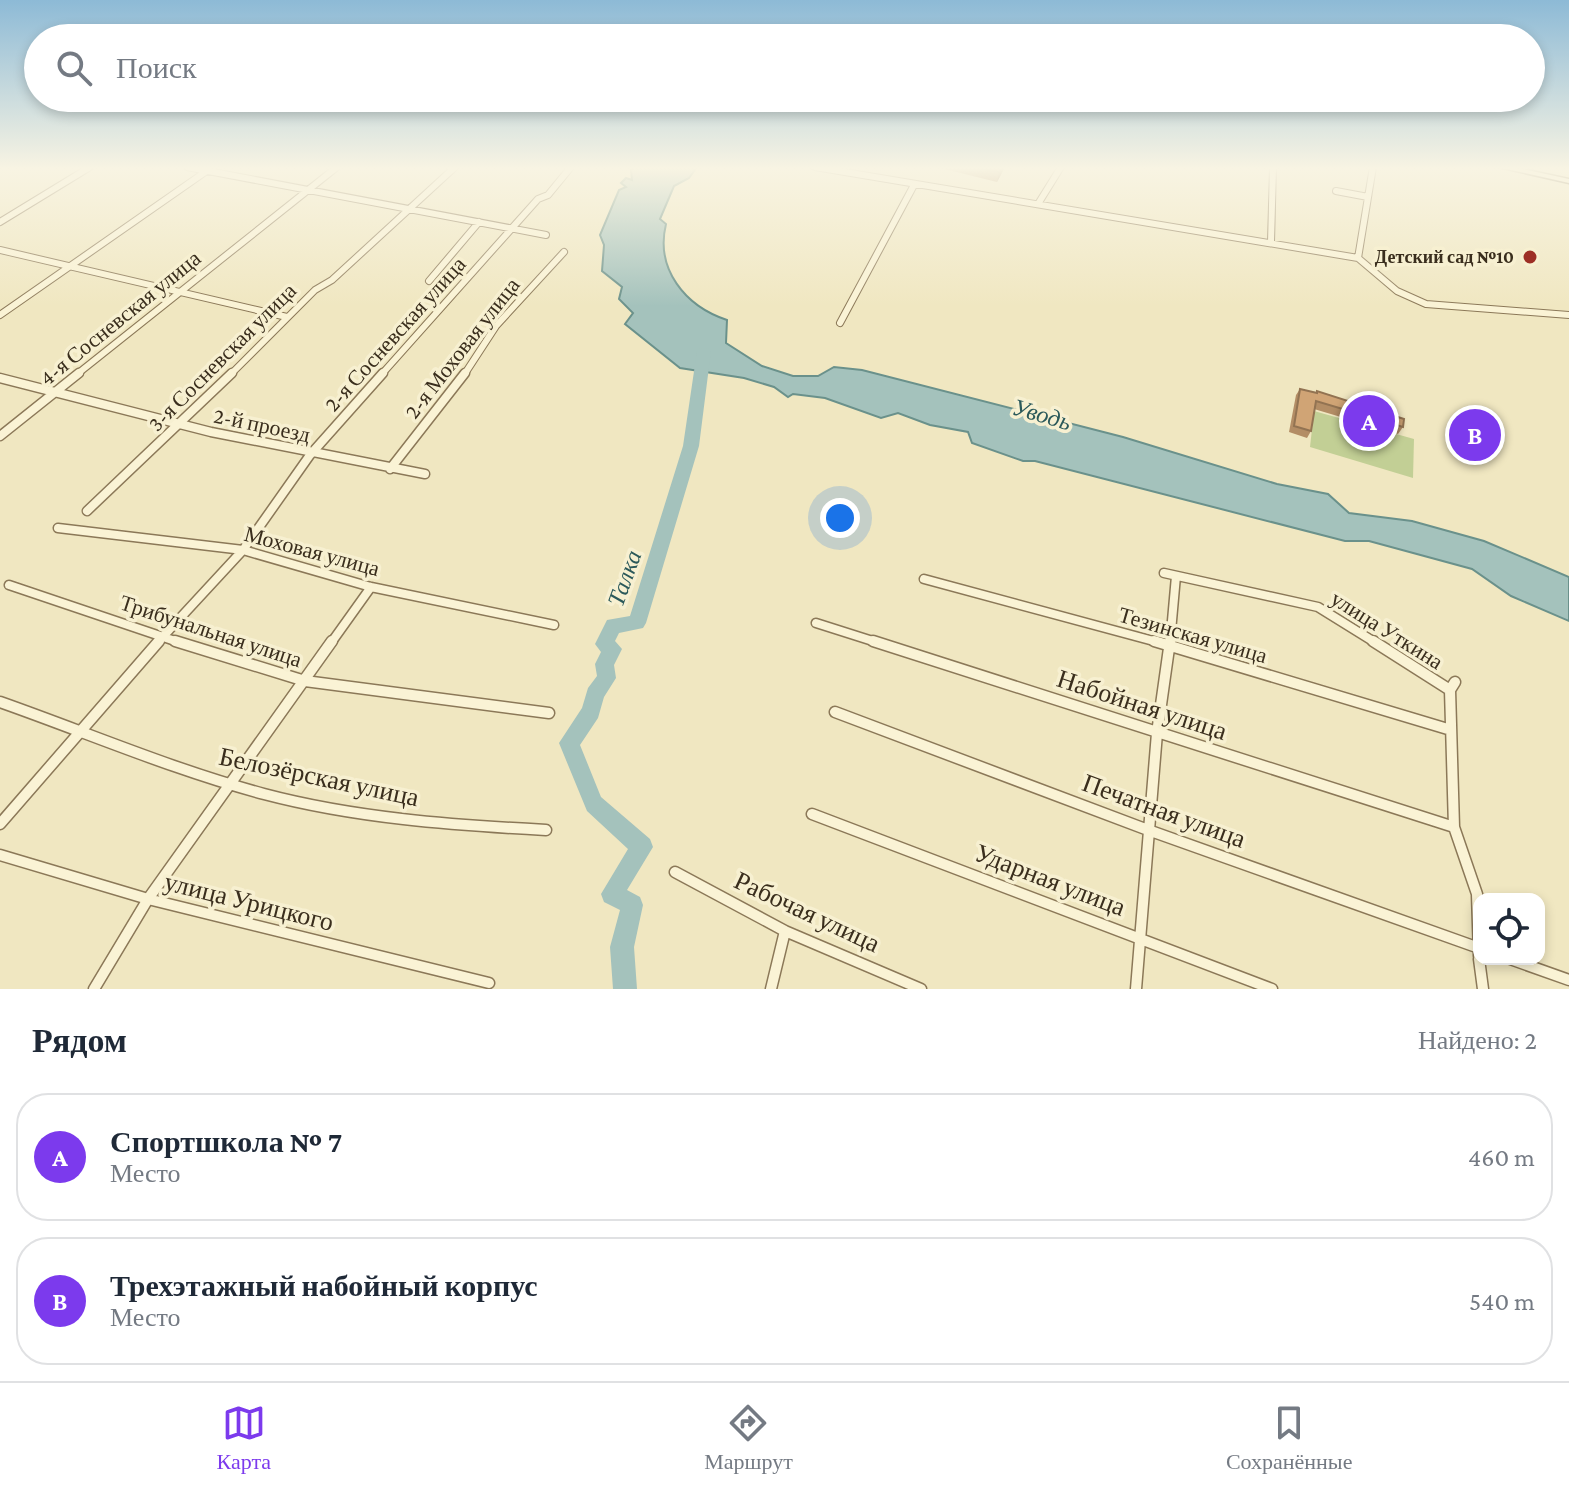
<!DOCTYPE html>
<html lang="ru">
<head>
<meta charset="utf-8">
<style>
	:root { --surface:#fff; --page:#f6f6f7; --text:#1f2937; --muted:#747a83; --line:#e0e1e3; --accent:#7c3aed }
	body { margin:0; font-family:"Crimson Pro",serif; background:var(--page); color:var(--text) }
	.controls { position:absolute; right:24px; bottom:24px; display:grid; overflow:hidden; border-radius:16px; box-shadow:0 4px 12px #0003 }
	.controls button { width:72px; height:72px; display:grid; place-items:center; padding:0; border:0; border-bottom:2px solid var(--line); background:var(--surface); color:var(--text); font:40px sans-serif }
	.you { position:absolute; left:840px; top:518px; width:28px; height:28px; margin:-20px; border:6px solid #fff; border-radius:50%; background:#1a73e8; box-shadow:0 0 0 12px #1a73e833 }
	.badge { display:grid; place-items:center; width:52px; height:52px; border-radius:50%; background:var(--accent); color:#fff; font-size:26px; font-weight:700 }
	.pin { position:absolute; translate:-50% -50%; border:4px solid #fff; box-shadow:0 2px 8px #0006 }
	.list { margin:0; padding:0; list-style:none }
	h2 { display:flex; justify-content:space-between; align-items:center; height:104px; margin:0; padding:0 32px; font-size:34px }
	h2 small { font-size:26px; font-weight:400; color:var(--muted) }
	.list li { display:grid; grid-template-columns:52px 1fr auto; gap:24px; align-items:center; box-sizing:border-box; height:128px; margin:0 16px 16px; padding:0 16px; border:2px solid var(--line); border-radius:32px }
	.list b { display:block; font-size:30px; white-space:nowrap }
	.list p { margin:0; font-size:26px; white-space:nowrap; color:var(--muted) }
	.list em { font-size:26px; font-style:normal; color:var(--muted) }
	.icon { flex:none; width:44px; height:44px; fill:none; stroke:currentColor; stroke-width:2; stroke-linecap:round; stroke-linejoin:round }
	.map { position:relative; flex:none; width:1569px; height:989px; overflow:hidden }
	.search { position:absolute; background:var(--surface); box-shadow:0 4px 12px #0003; left:24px; right:24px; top:24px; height:88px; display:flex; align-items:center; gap:20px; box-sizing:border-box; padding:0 28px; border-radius:44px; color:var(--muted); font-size:30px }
	.sheet { height:392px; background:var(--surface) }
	nav { display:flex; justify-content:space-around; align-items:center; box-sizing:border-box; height:112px; border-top:2px solid var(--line); background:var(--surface); font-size:22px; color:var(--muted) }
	nav a { display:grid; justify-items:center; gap:4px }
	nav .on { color:var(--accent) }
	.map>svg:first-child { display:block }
</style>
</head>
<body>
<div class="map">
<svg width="1569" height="989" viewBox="0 0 1569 989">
	<rect width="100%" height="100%" fill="#f0e7c1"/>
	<path fill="#c2cf95" d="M1314 411 1414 439 1413 478 1310 447Z"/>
	<path fill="#a4c2bc" stroke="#6a918b" stroke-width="2" d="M635 167H697L689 178 674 186 660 219 666 224C655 269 685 306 727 320L726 343 762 366 793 376H818L834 367 862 370 1123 437 1277 484 1328 494 1349 513 1412 521 1484 541 1569 577V621L1511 596 1472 569 1369 541H1345L1035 461H1023L972 443 968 432 930 425 898 413 881 418 825 398 793 394 788 397 774 387 744 378 680 368 625 324 633 313 619 299 622 287 602 271 604 245 600 235 619 190 626 187 621 183 626 178 632 180 631 170Z"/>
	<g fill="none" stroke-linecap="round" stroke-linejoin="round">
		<path fill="#a4c2bc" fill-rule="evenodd" d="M704 346 711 351 699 446 646 623 643 628 619 633 615 641 622 649 614 665 616 678 604 697 598 718 580 745 601 797 650 839 653 847 627 890 640 897 643 905 634 947 637 989H613L610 947 620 910 604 902 601 894 628 849 587 811 559 743 582 708 588 688 597 676 595 664 601 652 595 644 607 620 630 616 683 446 697 351Z"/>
		<defs>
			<path id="minor-far2" d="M187 167 546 235
				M815 167 1358 258 1397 291 1426 304 1569 315
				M1336 191 1368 197
				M1038 204 1061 167
				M0 222 90 167
				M1271 242 1273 167
				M0 250 287 317
				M1358 258 1373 167
				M429 281 479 222
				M0 315 208 170
				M840 323 914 185
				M76 375 337 167
				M230 375 315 290 332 280 455 167
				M381 375 538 199 548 195 571 167
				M464 375 496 326 564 252"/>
			<path id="minor-far1" d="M0 378 211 432 425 474
				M0 436 79 373
				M390 469 465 373
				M87 511 232 373
				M58 528 243 550 371 587 554 625
				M1164 573 1318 607 1376 643
				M924 579 1161 643
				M9 585 181 643
				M816 623 879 643
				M157 643 243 550 310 455 383 373
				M331 643 371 587
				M1170 643 1176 576"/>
			<path id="minor" d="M175 641 305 681 549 713
				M873 641 1454 827
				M1154 641 1451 730
				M1373 641 1450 690
				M1455 682 1450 690 1454 827 1477 894 1479 956
				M0 702C88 733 174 770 264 794 355 818 451 825 546 830
				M835 712 1148 830 1479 948
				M812 814 1272 989
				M0 824 159 641
				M0 855 148 899 489 983
				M675 872 785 931 921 989
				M1479 959 1483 989
				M1510 959 1569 980
				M94 989 148 899 332 641
				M771 989 785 931
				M1136 989 1157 733 1170 641"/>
			<path id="secondary" d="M1498 167H1513L1569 179V183Z"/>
		</defs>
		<use href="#minor-far2" stroke="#8b7858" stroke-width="8"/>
		<use href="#minor-far1" stroke="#8b7858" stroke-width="11"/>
		<use href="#minor" stroke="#8b7858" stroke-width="13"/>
		<use href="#secondary" stroke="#6c593b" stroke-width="3"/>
		<use href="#minor-far2" stroke="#faf3d5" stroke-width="6"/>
		<use href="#minor-far1" stroke="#faf3d5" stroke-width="8"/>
		<use href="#minor" stroke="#faf3d5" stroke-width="10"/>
		<use href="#secondary" fill="#faf3d5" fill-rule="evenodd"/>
	</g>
	<path fill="#b38d65" d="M936 167H1005L997 182Z
		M1300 389 1316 393 1317 391 1403 427 1398 434 1314 409 1311 431 1307 438 1289 432 1296 395Z"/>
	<path fill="#927352" d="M1002 167H1005L997 182 999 172Z"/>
	<path fill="#d0a475" stroke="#927352" stroke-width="2" d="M976 167H1002L999 172Z
		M1300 389 1317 393V391L1404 419 1403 427 1316 401 1311 431 1294 426Z"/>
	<linearGradient id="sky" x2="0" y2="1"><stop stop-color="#8dbad6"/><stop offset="0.55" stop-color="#f8f4e3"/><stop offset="1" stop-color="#f8f4e3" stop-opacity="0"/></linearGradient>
	<rect width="1569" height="306" fill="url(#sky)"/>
	<circle fill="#9d2f25" stroke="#f7f0d1" stroke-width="3" cx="1530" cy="257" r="8"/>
	<g text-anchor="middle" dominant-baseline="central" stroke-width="7" stroke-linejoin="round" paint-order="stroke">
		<g font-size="18" font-weight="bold" fill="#3a2e1d" stroke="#f7f0d1" text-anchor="end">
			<text x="1514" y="257">Детский сад №10</text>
		</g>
		<g font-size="22" fill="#3a2e1d" stroke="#f7f0d1">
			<text transform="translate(120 318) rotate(-39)">4-я Сосневская улица</text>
			<text transform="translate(395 334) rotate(-48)">2-я Сосневская улица</text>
			<text transform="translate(462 348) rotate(-52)">2-я Моховая улица</text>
			<text transform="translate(222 357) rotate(-45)">3-я Сосневская улица</text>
			<text transform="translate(262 425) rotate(12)">2-й проезд</text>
			<text transform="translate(312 551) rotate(15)">Моховая улица</text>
			<text transform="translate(1387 630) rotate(32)">улица Уткина</text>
			<text transform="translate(211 631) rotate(18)">Трибунальная улица</text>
			<text transform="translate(1193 635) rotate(16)">Тезинская улица</text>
		</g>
		<g font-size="24" font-style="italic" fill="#2b595a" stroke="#f7f0d1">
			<text transform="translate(1042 414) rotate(16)">Уводь</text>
			<text transform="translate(624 578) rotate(-70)">Талка</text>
		</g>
		<g font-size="26" fill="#3a2e1d" stroke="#f7f0d1">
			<text transform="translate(1142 705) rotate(18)">Набойная улица</text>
			<text transform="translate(319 777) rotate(12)">Белозёрская улица</text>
			<text transform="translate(1164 811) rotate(20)">Печатная улица</text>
			<text transform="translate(1050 880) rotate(21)">Ударная улица</text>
			<text transform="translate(249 902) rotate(14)">улица Урицкого</text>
			<text transform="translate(807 912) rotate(25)">Рабочая улица</text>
		</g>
	</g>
</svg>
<div class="controls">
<button><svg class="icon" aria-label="locate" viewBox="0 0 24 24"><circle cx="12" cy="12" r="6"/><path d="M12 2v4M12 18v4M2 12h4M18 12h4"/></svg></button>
</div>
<div class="you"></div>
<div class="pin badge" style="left:1369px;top:421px">A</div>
<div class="pin badge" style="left:1475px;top:435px">B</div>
<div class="search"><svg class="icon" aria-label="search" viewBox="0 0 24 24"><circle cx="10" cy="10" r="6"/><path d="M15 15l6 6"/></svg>Поиск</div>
</div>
<section class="sheet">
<h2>Рядом<small>Найдено: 2</small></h2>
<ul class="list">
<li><span class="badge">A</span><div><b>Спортшкола № 7</b><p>Место</p></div><em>460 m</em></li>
<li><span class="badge">B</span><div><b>Трехэтажный набойный корпус</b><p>Место</p></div><em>540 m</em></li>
</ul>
</section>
<nav>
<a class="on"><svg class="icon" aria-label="map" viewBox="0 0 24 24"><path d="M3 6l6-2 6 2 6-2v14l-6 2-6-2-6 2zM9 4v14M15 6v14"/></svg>Карта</a>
<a><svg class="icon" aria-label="directions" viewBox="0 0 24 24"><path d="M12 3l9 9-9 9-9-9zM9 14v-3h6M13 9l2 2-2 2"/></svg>Маршрут</a>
<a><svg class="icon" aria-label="saved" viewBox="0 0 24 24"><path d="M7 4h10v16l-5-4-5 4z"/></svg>Сохранённые</a>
</nav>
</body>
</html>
